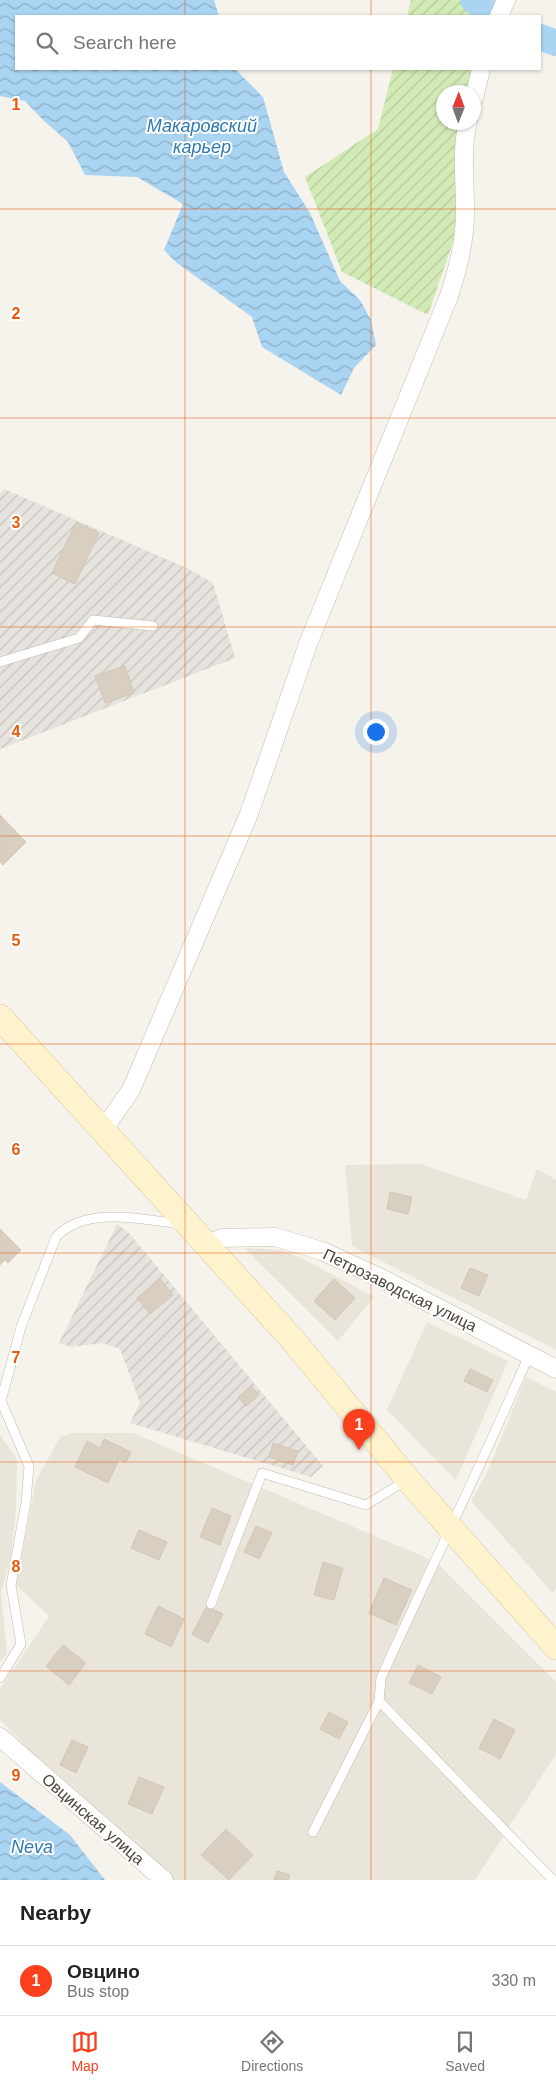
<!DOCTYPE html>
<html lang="en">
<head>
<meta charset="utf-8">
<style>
	:root { --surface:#fff; --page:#f6f6f6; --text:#222; --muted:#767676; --line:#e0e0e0; --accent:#fc3f1d }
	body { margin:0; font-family:Helvetica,sans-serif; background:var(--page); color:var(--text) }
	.compass { position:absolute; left:436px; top:85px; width:45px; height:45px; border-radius:50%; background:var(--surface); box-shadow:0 1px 4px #0004; rotate:1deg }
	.you { position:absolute; left:375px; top:731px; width:18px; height:18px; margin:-12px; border:4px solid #fff; border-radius:50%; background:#1a73e8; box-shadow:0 0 0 8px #1a73e833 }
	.badge { display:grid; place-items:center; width:32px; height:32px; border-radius:50%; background:var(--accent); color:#fff; font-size:16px; font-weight:700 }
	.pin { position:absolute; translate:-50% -41px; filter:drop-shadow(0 1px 2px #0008) }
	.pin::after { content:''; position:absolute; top:26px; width:18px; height:15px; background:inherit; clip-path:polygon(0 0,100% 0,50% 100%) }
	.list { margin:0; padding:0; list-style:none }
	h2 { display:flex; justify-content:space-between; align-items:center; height:65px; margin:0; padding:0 20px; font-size:21px }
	h2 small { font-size:16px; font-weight:400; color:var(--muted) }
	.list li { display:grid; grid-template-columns:32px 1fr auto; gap:15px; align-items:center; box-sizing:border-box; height:70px; padding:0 20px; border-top:1px solid var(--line) }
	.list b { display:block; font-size:19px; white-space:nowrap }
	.list p { margin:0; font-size:16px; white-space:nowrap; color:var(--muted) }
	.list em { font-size:16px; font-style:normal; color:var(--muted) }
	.icon { flex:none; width:28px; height:28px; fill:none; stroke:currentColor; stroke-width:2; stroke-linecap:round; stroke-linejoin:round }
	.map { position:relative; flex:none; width:556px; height:1880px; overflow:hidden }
	.search { position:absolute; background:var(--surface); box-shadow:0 1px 4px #0004; left:15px; right:15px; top:15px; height:55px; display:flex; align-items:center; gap:12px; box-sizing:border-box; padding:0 18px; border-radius:0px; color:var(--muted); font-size:19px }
	.sheet { height:135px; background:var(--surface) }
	nav { display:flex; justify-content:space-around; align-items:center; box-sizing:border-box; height:70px; border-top:1px solid var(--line); background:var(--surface); font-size:14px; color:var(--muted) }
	nav a { display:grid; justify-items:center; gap:2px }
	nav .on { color:var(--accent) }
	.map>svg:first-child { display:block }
</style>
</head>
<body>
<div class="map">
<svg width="556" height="1880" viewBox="0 0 556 1880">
	<defs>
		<pattern id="industrial-furrows" width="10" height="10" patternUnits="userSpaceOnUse" patternTransform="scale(1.25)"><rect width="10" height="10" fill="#e6e2dd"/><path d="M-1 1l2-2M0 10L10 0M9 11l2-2" fill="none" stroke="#c7c3be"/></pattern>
		<pattern id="garden-furrows" width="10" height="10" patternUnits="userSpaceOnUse" patternTransform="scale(1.25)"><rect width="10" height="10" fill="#d2eab5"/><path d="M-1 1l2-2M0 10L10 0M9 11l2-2" fill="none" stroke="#b6ca9c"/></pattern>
		<pattern id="water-waves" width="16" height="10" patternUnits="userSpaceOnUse" patternTransform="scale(1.25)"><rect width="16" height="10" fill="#a9d4f2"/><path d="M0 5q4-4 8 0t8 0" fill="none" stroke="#8caec5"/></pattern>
	</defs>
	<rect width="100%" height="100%" fill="#f6f3ec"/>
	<path fill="#eae5da" d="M420 1164 526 1200 537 1169 556 1180V1350L352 1246 345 1165Z
		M244 1248 282 1250 303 1259 374 1297 338 1341Z
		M427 1322 508 1361 456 1480 387 1410Z
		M526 1377 556 1392V1589L553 1593 471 1501 487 1473Z
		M71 1433H133L436 1562 556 1682V1754L475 1880H168L48 1770 0 1720V1689L49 1616 16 1585 36 1481 60 1437Z
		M0 1435 17 1460 16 1511 11 1555 1 1593 7 1653 0 1663Z"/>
	<path fill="url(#industrial-furrows)" d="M4 489 187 568 213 583 235 658 0 749V494Z
		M117 1224 129 1233 323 1466 311 1477 130 1423 140 1403 120 1349 102 1343 71 1347 59 1343Z"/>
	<path fill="url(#garden-furrows)" d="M411 0H499L493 16H407Z
		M393 69H475L467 92H444V122L457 123V230L428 315 342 272 305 177 378 129Z"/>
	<path fill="url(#water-waves)" d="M0 0H214L219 16H16V69H235L263 97 284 172 310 213 340 281 360 300 371 320 376 345 354 368 341 395 262 347 252 317 177 263 164 250 183 204 137 177 85 175 68 142 42 119 25 101 0 96Z
		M0 1782 70 1835 105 1880H0Z"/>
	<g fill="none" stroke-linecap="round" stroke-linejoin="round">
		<path stroke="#a9d4f2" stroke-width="26" d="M473 0 487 12
			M540 37 556 43"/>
	</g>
	<path fill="#d8cfc1" stroke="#d3c7b4" d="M76 522 99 533 75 584 52 573Z
		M125 666 134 693 105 703 95 676Z
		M0 815 26 842 3 865 0 862Z
		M390 1192 412 1197 408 1214 387 1209Z
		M0 1229 21 1250 8 1263 5 1260 0 1265Z
		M470 1268 488 1275 479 1296 461 1288Z
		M160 1279 173 1295 150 1314 137 1298Z
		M334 1279 355 1298 335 1320 314 1301Z
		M470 1369 493 1380 487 1392 464 1381Z
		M251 1386 259 1395 246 1406 238 1397Z
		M104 1439 131 1452 126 1462 119 1459 108 1483 75 1467 87 1441 100 1448Z
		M273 1443 298 1451 293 1465 269 1457Z
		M212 1508 231 1516 220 1545 200 1537Z
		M256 1526 272 1533 259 1559 244 1552Z
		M139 1530 167 1542 159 1560 131 1548Z
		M323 1562 343 1568 334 1600 314 1595Z
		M384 1578 412 1590 396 1625 369 1613Z
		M158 1606 184 1619 171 1647 145 1634Z
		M207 1606 223 1614 208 1643 192 1634Z
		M63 1645 86 1663 69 1685 46 1666Z
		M418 1665 441 1677 432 1694 409 1683Z
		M329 1712 348 1722 339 1739 320 1729Z
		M494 1719 515 1730 500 1759 479 1748Z
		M72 1740 88 1747 76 1773 60 1765Z
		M139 1777 164 1787 152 1814 128 1804Z
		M226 1829 253 1855 229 1880 201 1855Z
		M277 1871 290 1875 288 1880H274Z"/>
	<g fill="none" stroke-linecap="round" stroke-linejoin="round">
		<defs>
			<path id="service" d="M0 662 79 638 93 620 153 626
				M529 1355C482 1464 430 1570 381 1678L379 1701 553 1880
				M211 1604 262 1473 366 1505 405 1481
				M0 1678 21 1644 11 1585 26 1502 29 1466 1 1401 21 1327 56 1237C86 1205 143 1220 182 1224
				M313 1832 379 1701"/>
			<path id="minor" d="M499 16 506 0
				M474 98 481 69
				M103 1130 131 1090 249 814 308 644 449 296C456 275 462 253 464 231 468 196 459 158 468 122
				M207 1244 222 1238 275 1237 322 1251 381 1278 556 1369
				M0 1737 164 1880"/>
			<path id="secondary" d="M0 1017 292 1339 410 1482 556 1647"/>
		</defs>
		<use href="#service" stroke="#c2bbae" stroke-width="10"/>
		<use href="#minor" stroke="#c2bbae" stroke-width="19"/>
		<use href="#secondary" stroke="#d6c79b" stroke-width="26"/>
		<use href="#service" stroke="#fff" stroke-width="9"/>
		<use href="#minor" stroke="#fff" stroke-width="18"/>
		<use href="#secondary" stroke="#fff3cd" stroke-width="25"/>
	</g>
	<path fill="none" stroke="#e8590c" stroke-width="1" stroke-opacity="0.55" d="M185 0V16M371 0V16M185 69V1880M371 69V1880M0 209H556M0 418H556M0 627H556M0 836H556M0 1044H556M0 1253H556M0 1462H556M0 1671H556"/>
	<g text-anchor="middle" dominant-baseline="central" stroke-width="4" stroke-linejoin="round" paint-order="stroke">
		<g font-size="16" fill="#4b4439" stroke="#fff">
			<text transform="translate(400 1290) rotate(26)">Петрозаводская улица</text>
			<text transform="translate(93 1819) rotate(41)">Овцинская улица</text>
		</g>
		<g font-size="18" font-style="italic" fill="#2e7ab2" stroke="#fff">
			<text x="202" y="126">Макаровский<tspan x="202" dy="21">карьер</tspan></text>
			<text x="32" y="1847">Neva</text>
		</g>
	</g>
	<g font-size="16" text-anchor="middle" font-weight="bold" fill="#e8590c" stroke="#fff" stroke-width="4" stroke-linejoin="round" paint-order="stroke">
		<text x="16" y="110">1</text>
		<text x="16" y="319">2</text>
		<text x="16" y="528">3</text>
		<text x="16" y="737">4</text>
		<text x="16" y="946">5</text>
		<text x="16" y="1155">6</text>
		<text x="16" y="1363">7</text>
		<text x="16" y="1572">8</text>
		<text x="16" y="1781">9</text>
	</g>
</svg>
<svg class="compass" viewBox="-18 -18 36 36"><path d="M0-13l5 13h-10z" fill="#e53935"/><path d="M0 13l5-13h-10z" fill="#767676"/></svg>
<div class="you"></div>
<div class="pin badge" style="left:359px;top:1450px">1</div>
<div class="search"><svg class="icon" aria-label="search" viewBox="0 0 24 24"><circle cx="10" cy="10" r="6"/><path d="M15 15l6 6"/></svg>Search here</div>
</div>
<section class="sheet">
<h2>Nearby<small></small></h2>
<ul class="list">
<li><span class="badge">1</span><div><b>Овцино</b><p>Bus stop</p></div><em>330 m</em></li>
</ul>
</section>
<nav>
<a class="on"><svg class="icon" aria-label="map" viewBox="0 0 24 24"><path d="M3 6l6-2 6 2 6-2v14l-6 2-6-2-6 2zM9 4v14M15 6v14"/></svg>Map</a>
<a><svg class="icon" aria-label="directions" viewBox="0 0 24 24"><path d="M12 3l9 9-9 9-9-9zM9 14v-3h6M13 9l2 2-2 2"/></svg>Directions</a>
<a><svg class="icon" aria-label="saved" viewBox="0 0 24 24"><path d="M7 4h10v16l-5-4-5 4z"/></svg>Saved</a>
</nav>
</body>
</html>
